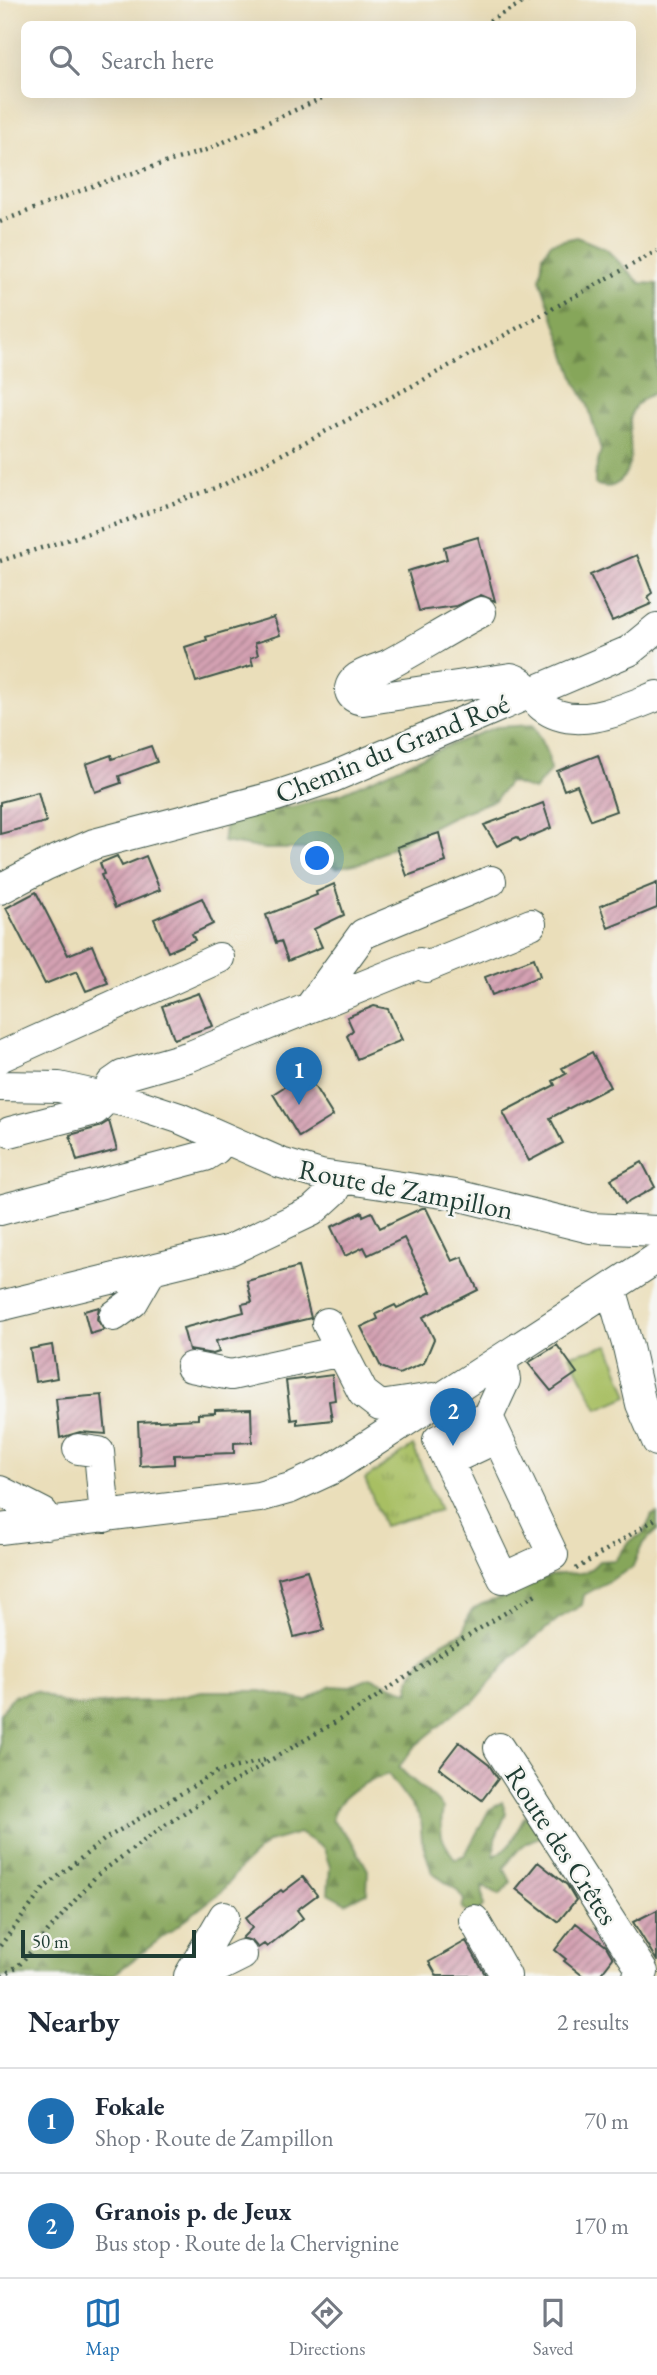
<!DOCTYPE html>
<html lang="en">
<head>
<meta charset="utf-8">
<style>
	:root { --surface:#fff; --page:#f6f6f7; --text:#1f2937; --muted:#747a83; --line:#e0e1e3; --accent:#1f6fb2 }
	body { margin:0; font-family:"EB Garamond",serif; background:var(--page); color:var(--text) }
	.scale { position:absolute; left:21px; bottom:18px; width:175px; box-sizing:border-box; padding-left:7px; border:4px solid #1f3d34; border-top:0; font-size:19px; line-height:24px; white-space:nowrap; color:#1f3d34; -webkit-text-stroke:5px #f6f6f2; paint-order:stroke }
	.you { position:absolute; left:318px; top:859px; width:24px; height:24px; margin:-18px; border:5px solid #fff; border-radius:50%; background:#1a73e8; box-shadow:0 0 0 10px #1a73e833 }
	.badge { display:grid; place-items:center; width:46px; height:46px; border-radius:50%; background:var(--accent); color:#fff; font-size:23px; font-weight:700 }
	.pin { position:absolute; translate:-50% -58px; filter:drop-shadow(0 2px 4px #0008) }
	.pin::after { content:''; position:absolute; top:37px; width:24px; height:21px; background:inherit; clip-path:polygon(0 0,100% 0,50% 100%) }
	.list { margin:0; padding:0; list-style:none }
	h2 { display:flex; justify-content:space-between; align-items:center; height:91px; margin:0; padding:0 28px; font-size:30px }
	h2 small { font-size:23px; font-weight:400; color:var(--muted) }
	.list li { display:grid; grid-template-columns:46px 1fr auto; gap:21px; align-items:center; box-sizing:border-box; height:105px; padding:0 28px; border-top:2px solid var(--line) }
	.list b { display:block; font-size:26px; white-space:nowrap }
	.list p { margin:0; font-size:23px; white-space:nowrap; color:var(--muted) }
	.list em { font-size:23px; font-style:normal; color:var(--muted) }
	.icon { flex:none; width:38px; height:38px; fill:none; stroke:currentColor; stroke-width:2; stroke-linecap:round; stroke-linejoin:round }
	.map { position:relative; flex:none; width:657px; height:1976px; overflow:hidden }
	.search { position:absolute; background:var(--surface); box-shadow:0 7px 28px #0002; left:21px; right:21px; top:21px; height:77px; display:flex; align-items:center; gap:18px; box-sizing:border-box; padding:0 24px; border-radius:10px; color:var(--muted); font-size:26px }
	.sheet { height:301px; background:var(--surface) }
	nav { display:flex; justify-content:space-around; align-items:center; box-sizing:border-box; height:98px; border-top:2px solid var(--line); background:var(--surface); font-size:19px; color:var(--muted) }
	nav a { display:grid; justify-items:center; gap:4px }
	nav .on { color:var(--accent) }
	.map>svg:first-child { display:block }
</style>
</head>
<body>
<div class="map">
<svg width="657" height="1976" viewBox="0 0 657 1976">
	<defs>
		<pattern id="forest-firs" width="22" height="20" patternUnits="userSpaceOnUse" patternTransform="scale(1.75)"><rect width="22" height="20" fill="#86a65a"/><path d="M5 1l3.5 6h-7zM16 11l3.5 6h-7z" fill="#6d884b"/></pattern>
		<pattern id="park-tufts" width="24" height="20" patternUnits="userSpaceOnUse" patternTransform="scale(1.75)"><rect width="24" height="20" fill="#a8bf64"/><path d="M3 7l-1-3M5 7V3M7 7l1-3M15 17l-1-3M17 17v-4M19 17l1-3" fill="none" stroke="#889c53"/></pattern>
		<pattern id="building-hatch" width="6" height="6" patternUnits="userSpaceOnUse" patternTransform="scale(1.75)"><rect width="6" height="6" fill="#d4a1b2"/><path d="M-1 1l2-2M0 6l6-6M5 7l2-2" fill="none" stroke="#ab8492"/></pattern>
	</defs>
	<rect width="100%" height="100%" fill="#f6f6f2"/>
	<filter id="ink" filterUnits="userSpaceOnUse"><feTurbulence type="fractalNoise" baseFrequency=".0143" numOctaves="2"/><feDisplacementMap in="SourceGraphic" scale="14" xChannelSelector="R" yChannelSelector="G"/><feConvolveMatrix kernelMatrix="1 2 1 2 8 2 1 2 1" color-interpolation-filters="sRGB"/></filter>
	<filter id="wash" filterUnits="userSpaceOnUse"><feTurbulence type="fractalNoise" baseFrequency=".00686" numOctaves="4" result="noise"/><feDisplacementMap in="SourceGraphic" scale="28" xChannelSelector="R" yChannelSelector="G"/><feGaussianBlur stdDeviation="1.57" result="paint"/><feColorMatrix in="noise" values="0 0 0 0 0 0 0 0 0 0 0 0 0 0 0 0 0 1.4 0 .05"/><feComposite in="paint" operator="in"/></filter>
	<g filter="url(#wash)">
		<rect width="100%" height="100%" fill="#eadeba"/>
		<path fill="url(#forest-firs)" stroke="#527247" stroke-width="2" d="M577 237 606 249 640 283 657 284V391C647 397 637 400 632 412 624 434 640 460 620 481 613 488 604 488 595 484V474L601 450 587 403 576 383 540 279 543 255 551 243Z
			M533 725 548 755 550 771 534 790 509 782 495 800 451 817 364 862 336 868 305 849H265L223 842 227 814 251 809 292 807 342 793 447 746 496 727Z
			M657 1513V1530L643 1543 632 1568 584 1595 582 1605 558 1619 513 1656 473 1703 461 1708 414 1747 399 1767C413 1784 429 1790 443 1808 439 1833 440 1839 455 1859L465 1855 489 1810 502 1802 506 1814 495 1839 494 1856C516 1846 513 1834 525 1816L541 1827V1837C523 1841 515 1853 504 1868L511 1882 500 1895 482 1886 484 1906 478 1912 470 1914 462 1908 464 1900 457 1890 432 1873 422 1840 420 1817 388 1774C363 1783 339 1792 332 1820L351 1840 368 1870 367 1893 346 1903 328 1893 330 1867 324 1849 299 1833 268 1842 241 1867 221 1892 112 1976H0V1714L13 1696 36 1691 62 1703 82 1706 120 1702 158 1701 202 1691H261L306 1701 332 1686 349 1687 370 1678 409 1692C407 1663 440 1641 464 1632 465 1627 466 1620 468 1616 478 1599 501 1601 516 1593 531 1585 543 1576 561 1574 579 1572 585 1577 599 1561L615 1560 630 1541 644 1533 652 1515Z"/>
		<path fill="url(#park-tufts)" stroke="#647e4c" stroke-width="2" d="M413 1446 440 1510 384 1526 365 1479Z"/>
		<path fill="#a8bf64" stroke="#647e4c" stroke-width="2" d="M609 1345 628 1396 598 1409 570 1355Z"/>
		<g id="blocks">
			<path fill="url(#building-hatch)" d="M478 537 495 601 481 595 456 606 419 611 408 571 447 559 444 547Z
				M637 555 652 593 648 596 651 604 612 621 590 575Z
				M274 617 280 635 255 643 258 655 251 658 253 665 196 682 185 647 207 640 206 637Z
				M151 746 157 762 119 776 121 783 95 792 86 764 111 755 112 759Z
				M598 755 616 811 591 820 577 785 564 790 557 771Z
				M38 792 46 822 0 834V802Z
				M543 803 551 828 520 841 517 837 497 846 484 825Z
				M439 833 446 862 407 876 397 847Z
				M117 856 122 866 146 856 160 890 115 908 101 875 104 874 100 863Z
				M657 883V908L608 928 600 906Z
				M334 884 344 915 314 929 322 947 288 961 281 941 276 943 266 915 317 895 316 892Z
				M36 892 68 955 92 945 108 983 86 991 77 971 45 984 6 908Z
				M202 898 213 924 192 934 195 940 168 952 154 919Z
				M534 958 540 976 492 995 485 977Z
				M199 993 213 1026 174 1039 162 1006Z
				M374 1006 388 1009 402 1040 357 1059 347 1036 353 1030 347 1017Z
				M592 1052 610 1087 550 1118 563 1143 529 1161 503 1112 555 1085 553 1081 566 1074 562 1068Z
				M306 1073 333 1116 299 1137 273 1094Z
				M109 1121 117 1150 77 1161 70 1135 99 1127Z
				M642 1162 655 1187 625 1204 611 1179Z
				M422 1208H426L452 1261 462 1257 478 1290 423 1317 434 1339 424 1363 399 1374 381 1367 361 1327 378 1319 376 1314 395 1305 397 1308 431 1292 404 1238 368 1255 364 1247 345 1256 331 1227 362 1212 363 1216 372 1212 380 1228Z
				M298 1267 311 1318 216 1341 219 1352 213 1354 189 1350 183 1328 244 1312 242 1304 252 1302 247 1281Z
				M99 1307 97 1319 104 1330 90 1334 84 1311Z
				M52 1345 57 1378 35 1382 30 1349Z
				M557 1345 577 1373 551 1391 528 1363Z
				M332 1375 335 1400 329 1401 332 1420 297 1424V1419L291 1420 286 1381Z
				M102 1395 106 1434 80 1432 60 1438 56 1399Z
				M251 1409 252 1442 234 1443V1453L174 1455V1464L140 1466 138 1422 198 1419V1414L215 1413V1410Z
				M307 1570 324 1630 294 1637 278 1578Z
				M459 1742 489 1765 498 1779 482 1800 439 1768Z
				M538 1862 567 1885 576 1900 558 1922 516 1889Z
				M303 1877 317 1895 297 1910 303 1918 267 1947 264 1944 258 1948 252 1941 242 1938 252 1928 245 1918 281 1890 283 1892Z
				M657 1910V1961L633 1922Z
				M576 1923 606 1946 613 1958 599 1976H583L564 1961 566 1959 555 1950Z
				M466 1941 486 1976H437L429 1962Z"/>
		</g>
	</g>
	<g filter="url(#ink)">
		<use href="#blocks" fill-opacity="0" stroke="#3d5548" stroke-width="2"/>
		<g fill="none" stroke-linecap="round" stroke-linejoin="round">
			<defs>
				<path id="minor" d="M481 612C450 628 421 647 391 663 381 669 365 671 356 679 345 689 350 698 363 700L511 678C527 682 531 697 543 707 575 732 624 709 657 696
					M0 889 46 865 94 844 276 796 333 777 629 651 657 628
					M310 1007 363 934 491 881
					M0 1057 219 958
					M0 1086 59 1087 140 1105 179 1118 281 1163 321 1175 456 1195 590 1228 657 1231
					M10 1132 95 1110 101 1104 112 1083 122 1076 188 1057 420 963 426 967 531 924
					M0 1210 205 1156 216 1149 224 1139
					M611 1288 628 1347 641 1404 657 1441
					M0 1306 230 1250 312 1211 335 1190 340 1179
					M114 1316 133 1302 152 1269
					M327 1323 363 1393 380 1406 433 1398
					M191 1367 231 1375 341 1351
					M488 1417 553 1555 503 1578 438 1440 488 1417 505 1380 502 1359
					M78 1449 99 1452 105 1517
					M448 1461 497 1438
					M0 1491 43 1513 47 1524
					M0 1529 259 1497 291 1488 332 1469 657 1258
					M499 1748 643 1972 638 1976
					M474 1920 506 1976
					M189 1976 224 1916
					M200 1976 242 1955"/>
			</defs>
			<use href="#minor" stroke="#3d5548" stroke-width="32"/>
			<path stroke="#3d5548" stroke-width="4.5" stroke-dasharray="2 5" stroke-linecap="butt" d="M483 24 528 0
				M0 222 95 185 206 150 331 94
				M0 561 111 526 223 485 416 384 657 251
				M576 1569 657 1518
				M0 1946 45 1887 105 1839 217 1772 269 1759
				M2 1976 19 1965 97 1875 164 1826 213 1794 361 1707 482 1627 536 1594"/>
			<use href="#minor" stroke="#fff" stroke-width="30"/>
		</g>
	</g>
	<g text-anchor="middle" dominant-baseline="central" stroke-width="5" stroke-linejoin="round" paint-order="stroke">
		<g font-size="28" fill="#1f3d34" stroke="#f6f6f2">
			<text transform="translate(392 748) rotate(-22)">Chemin du Grand Roé</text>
			<text transform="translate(406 1189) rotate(11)">Route de Zampillon</text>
			<text transform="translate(562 1845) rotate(57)">Route des Crêtes</text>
		</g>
	</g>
</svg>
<div class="scale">50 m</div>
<div class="you"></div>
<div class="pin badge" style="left:299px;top:1105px">1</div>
<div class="pin badge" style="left:453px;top:1446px">2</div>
<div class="search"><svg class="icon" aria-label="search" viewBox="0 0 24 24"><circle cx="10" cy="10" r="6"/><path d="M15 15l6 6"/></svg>Search here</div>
</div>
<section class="sheet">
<h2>Nearby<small>2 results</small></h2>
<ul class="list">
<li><span class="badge">1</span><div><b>Fokale</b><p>Shop · Route de Zampillon</p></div><em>70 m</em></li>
<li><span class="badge">2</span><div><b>Granois p. de Jeux</b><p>Bus stop · Route de la Chervignine</p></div><em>170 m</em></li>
</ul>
</section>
<nav>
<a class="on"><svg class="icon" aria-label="map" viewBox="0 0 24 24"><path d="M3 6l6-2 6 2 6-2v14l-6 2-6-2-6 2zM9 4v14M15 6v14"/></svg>Map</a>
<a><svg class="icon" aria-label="directions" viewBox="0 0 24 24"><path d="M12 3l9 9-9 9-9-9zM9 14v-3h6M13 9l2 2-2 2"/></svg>Directions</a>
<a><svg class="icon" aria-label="saved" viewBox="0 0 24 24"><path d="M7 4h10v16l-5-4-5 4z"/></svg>Saved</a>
</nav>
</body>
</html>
